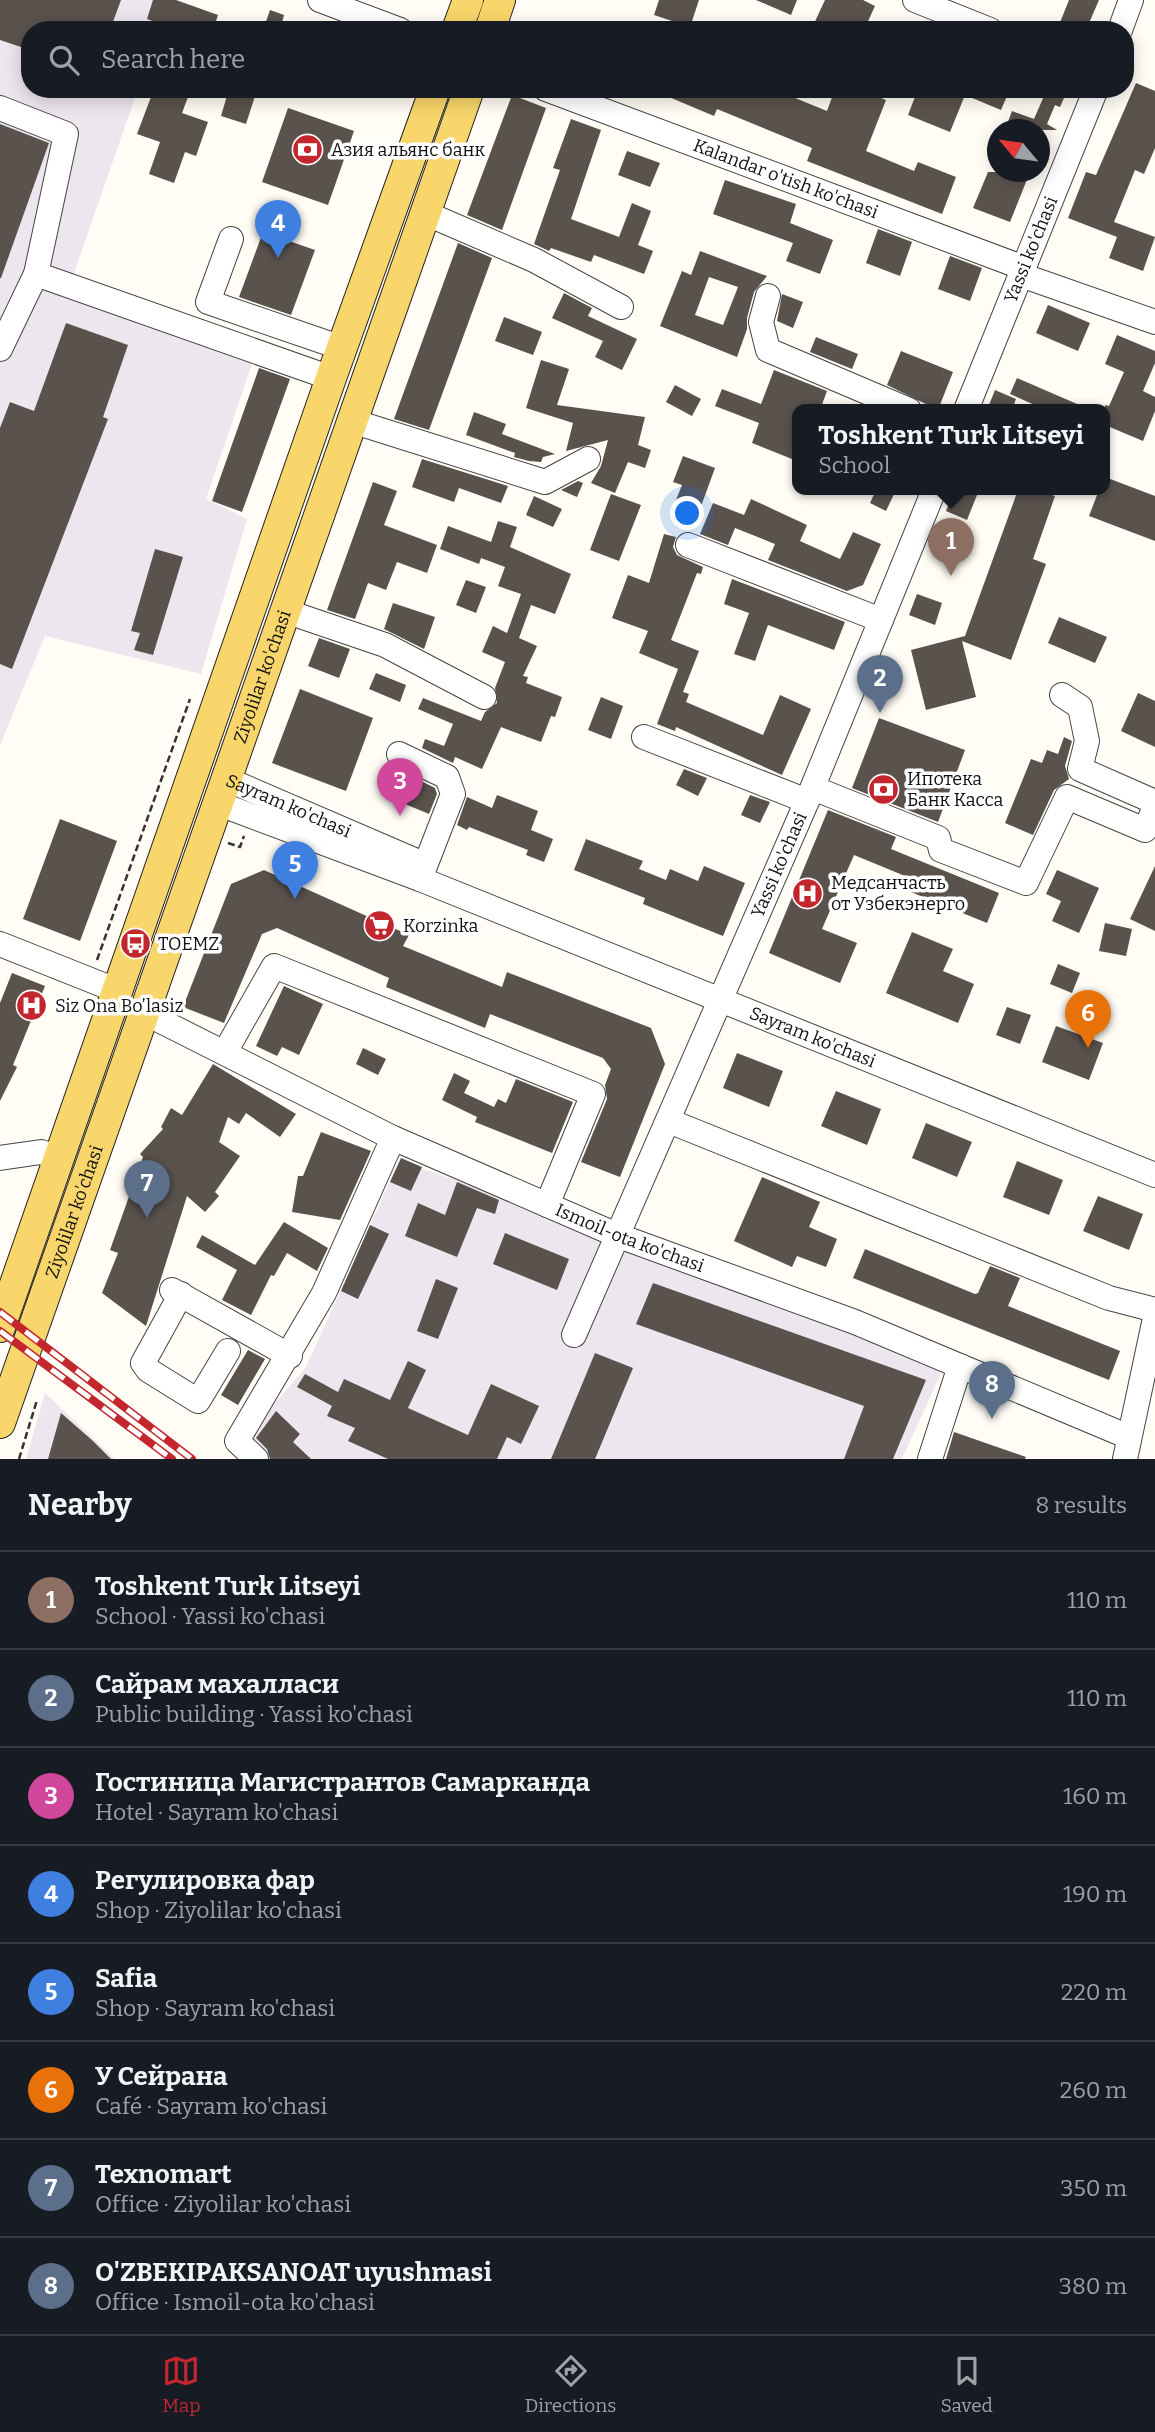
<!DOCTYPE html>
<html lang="en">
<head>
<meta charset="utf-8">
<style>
	:root { --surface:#171b24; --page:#242831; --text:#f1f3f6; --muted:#9ea1a6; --line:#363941; --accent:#c4262e }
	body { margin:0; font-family:Bitter,serif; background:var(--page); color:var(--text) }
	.compass { position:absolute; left:987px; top:119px; width:63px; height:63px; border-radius:50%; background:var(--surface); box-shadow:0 4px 18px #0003; rotate:299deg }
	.you { position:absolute; left:688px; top:514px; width:24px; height:24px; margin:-18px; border:5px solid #fff; border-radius:50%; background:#1a73e8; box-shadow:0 0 0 10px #1a73e833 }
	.badge { display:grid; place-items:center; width:46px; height:46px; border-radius:50%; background:var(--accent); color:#fff; font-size:23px; font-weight:700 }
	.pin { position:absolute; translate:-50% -58px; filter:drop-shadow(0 2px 4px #0008) }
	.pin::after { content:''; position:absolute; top:37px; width:24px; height:21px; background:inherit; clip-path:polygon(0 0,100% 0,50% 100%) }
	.popup { position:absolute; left:792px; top:404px; width:318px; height:91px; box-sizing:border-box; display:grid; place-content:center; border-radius:14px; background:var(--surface); filter:drop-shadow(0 2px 5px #0005); font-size:23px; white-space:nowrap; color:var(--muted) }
	.popup b { font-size:26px; color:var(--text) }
	.popup::after { content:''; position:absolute; left:50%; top:100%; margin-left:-14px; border:14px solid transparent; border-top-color:var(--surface) }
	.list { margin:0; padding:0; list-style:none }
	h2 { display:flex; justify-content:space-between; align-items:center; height:91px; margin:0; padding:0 28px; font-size:30px }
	h2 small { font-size:23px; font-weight:400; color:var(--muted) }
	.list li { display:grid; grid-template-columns:46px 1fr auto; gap:21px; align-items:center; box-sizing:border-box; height:98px; padding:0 28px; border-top:2px solid var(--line) }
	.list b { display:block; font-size:26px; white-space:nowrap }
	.list p { margin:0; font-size:23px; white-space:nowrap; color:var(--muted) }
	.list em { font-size:23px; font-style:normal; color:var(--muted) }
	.icon { flex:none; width:38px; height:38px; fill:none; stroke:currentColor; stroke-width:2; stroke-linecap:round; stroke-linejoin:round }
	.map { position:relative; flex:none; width:1155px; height:1459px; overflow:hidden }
	.search { position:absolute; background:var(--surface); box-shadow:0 4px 18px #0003; left:21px; right:21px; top:21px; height:77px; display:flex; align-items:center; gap:18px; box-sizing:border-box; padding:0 24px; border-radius:28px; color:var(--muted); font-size:26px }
	.sheet { height:875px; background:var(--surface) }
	nav { display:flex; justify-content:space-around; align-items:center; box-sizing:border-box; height:98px; border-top:2px solid var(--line); background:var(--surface); font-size:19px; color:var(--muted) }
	nav a { display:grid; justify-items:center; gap:4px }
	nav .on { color:var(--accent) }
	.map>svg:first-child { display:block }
</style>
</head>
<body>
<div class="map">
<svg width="1155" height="1459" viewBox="0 0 1155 1459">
	<rect width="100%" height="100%" fill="#fffdf5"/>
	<path fill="#eee6ef" d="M0 0H169L159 30H30V89H138L71 282 258 346 206 499 247 519 201 674 45 636 0 745Z
		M399 1161 470 1185 943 1369 902 1459H268L246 1437 306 1367Z
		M45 1393 115 1459H26Z"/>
	<path fill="#5a524d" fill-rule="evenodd" d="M0 0H121L110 30H30V50L0 40Z
		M153 0H176L218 15 213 30H176L147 19Z
		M659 0H699L690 27 654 15Z
		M756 0H797L791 15Z
		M825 0H863L875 6 864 30H811Z
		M1069 0H1099L1086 30H1057Z
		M270 10 284 15 280 30H263Z
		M1136 83 1155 91V148L1144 174 1135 170 1114 222 1155 237 1143 271 1109 258 1117 237 1068 218 1086 172 1096 175Z
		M154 89H191L182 113 208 122 196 156 185 152 174 183 149 174 160 142 137 134Z
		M229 89 256 93 246 124 221 116Z
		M650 89H773L827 111 835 89H858L886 100 866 151 914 171 918 162 956 177 942 214 807 161 812 148 717 109 714 116Z
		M918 89H1010L1001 110 965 95 950 132 908 115Z
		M1047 89H1068L1060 107 1055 105 1047 124 1057 130H1005L1012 111 1034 119Z
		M512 95 546 108 502 230 467 215Z
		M288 108 354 131 328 205 262 182Z
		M571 119 601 130 571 219 619 237 632 203 651 211 638 245 653 251 644 274 594 255 591 262 551 248 549 251 534 244 560 170 553 168Z
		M0 124 49 143 1 278H0Z
		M627 151 660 163 650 187 618 175Z
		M988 172H1030L1010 222 973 208Z
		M725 180 796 204 790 223 833 240 820 274 786 261 793 243 713 214Z
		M878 229 912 242 900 276 866 263Z
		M263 232 315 250 291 315 239 297Z
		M458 243 492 258 429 430 394 419Z
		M700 251 767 276 754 292 747 318V329L737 357 660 326 682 271 691 275ZM709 277 738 287 723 325 695 315Z
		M950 256 982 268 970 301 938 289Z
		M564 293 592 308 588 316 637 339 622 370 595 357 603 341 552 318Z
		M782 294 803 302 793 328 777 321Z
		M1048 305 1090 323 1078 351 1036 333Z
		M504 317 542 332 533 355 495 341Z
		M66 323 128 345 103 417 108 419 12 669 0 664V428L10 402 34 411Z
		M1117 335 1155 351V363L1143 391 1155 397V411L1143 441 1105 425V405L1109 406 1124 372 1105 364Z
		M816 337 858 354 852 369 810 352Z
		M901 351 953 372 938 410 887 385Z
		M541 360 569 369 557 405 645 417 638 445 651 450 645 468 628 462 615 493 591 483 601 466 608 440 566 451 573 423 526 408Z
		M259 368 290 379 242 512 212 501Z
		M774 370 827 391 820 410H797V461L752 443 759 423 715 406 722 389 761 404Z
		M1017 378 1091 410H1046L1010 394Z
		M675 385 701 399 692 416 666 402Z
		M995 390 1016 399 1012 410H987Z
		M474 412 506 424 502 434 555 454 543 457 541 462 529 461 514 457 515 453 466 435Z
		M683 456 715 468 700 509 676 500 682 485 673 482Z
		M422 459 508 486 501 503 459 488 454 502 412 487Z
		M1105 477 1155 496V541L1089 516 1099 490H1105Z
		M578 481 583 483 577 497 561 490Z
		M373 482 397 491 384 525 437 545 427 573 397 562 386 590 368 583 355 619 327 610Z
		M876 490H896L886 511 870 503Z
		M954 490H979L967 520 946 511Z
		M1018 490H1038L1055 496 1033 559 1046 564 1011 660 962 641 976 697 926 710 911 650 965 636Z
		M611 494 641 505 619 561 590 550Z
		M534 496 562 509 553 527 526 515Z
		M751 499 807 525 800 541 840 559 853 532 881 544 863 585 847 591 768 560 775 544 735 528 728 545 700 534 713 503 744 515Z
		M498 521 517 527 510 547 571 574 555 614 531 605 519 638 537 646 523 676 528 677 526 683 562 697 555 717 551 716 541 742 501 727 482 769 455 757 453 763 422 748 425 739 444 746 453 724 418 709 423 698 481 721 485 712 497 703 495 688 505 662 482 652 493 626 507 633 521 594 498 586 505 567 481 558 479 564 440 549 448 526 491 542Z
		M664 534 676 537 673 547 677 555 703 567 701 574 697 573 671 640 699 651 683 692 689 694 686 702 763 735 780 695 811 709 782 775 676 727 675 731 657 724 678 669 639 653 648 631 612 618 628 575 649 583Z
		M155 549 183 557 153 655 134 650 140 633 131 631Z
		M732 579 845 622 834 650 768 625 755 661 734 654 749 613 724 604Z
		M466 580 486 587 476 613 456 605Z
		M917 594 942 603 935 625 909 615Z
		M393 603 435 617 424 649 384 629Z
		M1059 617 1107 637 1095 663 1048 643Z
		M319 638 350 649 339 678 308 666Z
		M376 673 406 685 400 702 369 689Z
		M300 689 373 718 346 791 272 763Z
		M1138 693 1155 701V747L1121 731Z
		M601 697 623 706 611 739 588 730Z
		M879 718 965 750 938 822 852 788Z
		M1064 737 1072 741 1065 766 1069 779 1054 790 1033 835 1005 823 1031 759 1042 763 1047 750 1058 754Z
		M391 766 435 788 437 794 429 814 381 794Z
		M684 769 707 778 698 796 676 785Z
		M497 795 538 811 531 830 553 839 544 862 526 855 528 850 469 827 467 830 457 825 467 797 492 808Z
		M750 795 770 802 760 823 741 815Z
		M828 810 896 837 891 849 999 893 987 923 901 888 905 876 854 855 822 929 857 943 840 983 769 953Z
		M60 819 117 841 80 941 23 919Z
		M586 839 643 861 639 869 666 880 670 869 698 881 704 866 745 883 723 936 643 904 645 898 574 870Z
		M1155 866V931L1130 919Z
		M264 870 409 935 403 946 502 987 507 972 651 1028 665 1064 620 1177 581 1162 607 1099 605 1085 611 1069 603 1058 490 1014 485 1028 386 987 389 978 277 928 262 934 224 1023 183 1007 231 884Z
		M1057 870 1099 888 1079 933 1052 921 1061 901 1046 894Z
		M1105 923 1132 929 1126 956 1099 951Z
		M912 932 953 949 943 971 974 984 958 1023 886 993Z
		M1058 964 1080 973 1072 993 1050 984Z
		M12 973 45 986 13 1065 17 1067 0 1101V1003Z
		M284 986 323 1004 299 1055 282 1047 277 1056 256 1046Z
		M1007 1007 1031 1015 1020 1044 996 1035Z
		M1056 1026 1103 1043 1089 1080 1042 1062Z
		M363 1048 386 1059 378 1075 356 1064Z
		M737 1053 783 1071 769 1107 723 1088Z
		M213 1064 296 1114 280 1137 246 1113 239 1124 228 1117 219 1142 240 1156 215 1192 219 1196 205 1212 187 1196 146 1326 102 1293 118 1253 110 1250 143 1157 140 1154 163 1129 161 1127 171 1108 182 1115Z
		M454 1073 470 1081 464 1093 494 1107 498 1099 506 1103 516 1079 573 1102 552 1153 475 1122 477 1117 442 1100Z
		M836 1091 881 1109 867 1145 821 1126Z
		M926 1123 972 1142 957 1177 912 1158Z
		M321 1132 371 1151 340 1220 292 1212 298 1176H303Z
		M401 1158 422 1167 411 1191 390 1182Z
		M1017 1161 1063 1180 1049 1215 1003 1197Z
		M762 1177 820 1202 809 1227 837 1239 826 1267 797 1256 792 1267 734 1241Z
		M457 1182 499 1200 495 1214 477 1208 457 1257 405 1236 418 1203 445 1215Z
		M1098 1196 1143 1214 1129 1250 1083 1231Z
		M284 1222 328 1248 317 1271 287 1253 274 1276 271 1275 251 1315 222 1300 237 1270 196 1247 202 1235 255 1265Z
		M370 1225 389 1234 358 1299 341 1291Z
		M505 1233 569 1259 557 1290 493 1264Z
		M865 1249 975 1294 978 1293 990 1266 1020 1278 1008 1306 1120 1351 1109 1380 853 1278Z
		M436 1279 458 1288 438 1339 417 1331Z
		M653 1283 926 1380 893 1459H844L864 1406 636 1324Z
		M248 1350 265 1359 238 1405 221 1395Z
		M595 1353 633 1368 595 1459H551Z
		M408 1361 426 1370 408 1408 468 1435 491 1384 539 1406 521 1444 507 1437 497 1459H388L348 1441 355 1428 327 1416 332 1406 297 1387 305 1374 338 1392 344 1379 390 1400Z
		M276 1411 300 1434 293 1442 311 1459H270L267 1449 256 1438Z
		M61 1413 93 1441 111 1459H48Z
		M954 1432 1026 1457 1025 1459H946Z"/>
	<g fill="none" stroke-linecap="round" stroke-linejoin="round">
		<defs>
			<g id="minor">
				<path d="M320 0 400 30"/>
				<path d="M915 0 990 30"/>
				<path d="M1120 30 1131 0"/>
				<path id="s1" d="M546 89 1024 268"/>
				<path d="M0 108 66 134 36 274 331 378"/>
				<path d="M425 213 534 260 621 307"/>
				<path d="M231 239 208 302 342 348"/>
				<path d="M1021 275 1155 322"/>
				<path d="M768 296 761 322 768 350 909 410"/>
				<path d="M0 349 36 274"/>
				<path id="s2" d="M966 410 1096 89"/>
				<path d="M352 421 545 482 588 459"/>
				<path d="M688 545 881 620"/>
				<path d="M285 611 385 645 484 697"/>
				<path d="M1062 695 1080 707 1087 741 1080 769 1155 802"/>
				<path d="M644 737 807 801"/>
				<path d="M399 754 447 777 453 794 420 879"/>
				<path id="s3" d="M226 779 421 863"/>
				<path d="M813 788 938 838 941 850 1026 883 1067 797 1145 830 1155 807"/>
				<path id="s4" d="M217 803 420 879 1155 1175"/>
				<path d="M0 944 118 991"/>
				<path id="s5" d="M143 1012 393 1138 619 1236 855 1322 1129 1437"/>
				<path d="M225 1052 274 966 593 1094 547 1205"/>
				<path d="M669 1121 1109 1298 1155 1310"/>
				<path d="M0 1158 41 1152 59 1158"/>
				<path d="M172 1290 290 1356"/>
				<path d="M181 1294 143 1363 148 1370 198 1401 228 1351"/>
				<path id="s6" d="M574 1335 807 801 934 490"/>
				<path d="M256 1459 237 1441 324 1293 393 1138"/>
				<path d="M930 1459 960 1366"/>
				<path d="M1125 1459 1155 1318"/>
			</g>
			<g id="major">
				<path d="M457 30 468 0"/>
				<path d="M490 30 500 0"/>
				<path d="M0 1327 331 378 435 89"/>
				<path id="s7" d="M0 1423 469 89"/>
			</g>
		</defs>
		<use href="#minor" stroke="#444" stroke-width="26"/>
		<use href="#major" stroke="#222" stroke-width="32"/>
		<path stroke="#333" stroke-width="2.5" stroke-dasharray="7 3.5" stroke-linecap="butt" d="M228 843 240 847 244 836
			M97 960 190 699
			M19 1459 37 1400"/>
		<use href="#minor" stroke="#fff" stroke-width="24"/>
		<use href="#major" stroke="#f9d66b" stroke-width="30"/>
		<defs>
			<path id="rail" d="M0 1312 192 1459
				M0 1331 172 1459"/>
		</defs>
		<use href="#rail" stroke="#c4262e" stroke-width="8"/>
		<use href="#rail" stroke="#fff" stroke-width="5" stroke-dasharray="16" stroke-linecap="butt"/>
	</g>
	<defs>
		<symbol id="bank-disc" viewBox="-11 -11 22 22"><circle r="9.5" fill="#c4262e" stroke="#fff"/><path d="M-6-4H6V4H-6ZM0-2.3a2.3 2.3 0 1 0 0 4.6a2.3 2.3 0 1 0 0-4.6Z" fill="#fff"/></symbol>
		<symbol id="hospital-disc" viewBox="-11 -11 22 22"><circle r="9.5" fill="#c4262e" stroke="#fff"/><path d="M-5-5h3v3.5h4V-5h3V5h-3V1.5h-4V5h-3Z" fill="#fff"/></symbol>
		<symbol id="supermarket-disc" viewBox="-11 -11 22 22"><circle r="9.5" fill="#c4262e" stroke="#fff"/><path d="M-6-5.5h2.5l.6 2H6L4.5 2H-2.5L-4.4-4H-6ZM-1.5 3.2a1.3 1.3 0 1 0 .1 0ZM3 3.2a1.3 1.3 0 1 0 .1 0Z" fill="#fff"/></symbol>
		<symbol id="bus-disc" viewBox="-11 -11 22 22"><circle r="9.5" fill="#c4262e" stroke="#fff"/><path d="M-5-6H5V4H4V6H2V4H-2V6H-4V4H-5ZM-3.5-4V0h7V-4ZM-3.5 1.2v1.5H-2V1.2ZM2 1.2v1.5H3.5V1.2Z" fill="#fff"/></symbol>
	</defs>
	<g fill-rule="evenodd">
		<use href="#bank-disc" x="290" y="132" width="35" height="35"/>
		<use href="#bank-disc" x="866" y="772" width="35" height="35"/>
		<use href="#hospital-disc" x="790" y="876" width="35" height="35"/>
		<use href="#supermarket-disc" x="362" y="908" width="35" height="35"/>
		<use href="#bus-disc" x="118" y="926" width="35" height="35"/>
		<use href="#hospital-disc" x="14" y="988" width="35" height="35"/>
	</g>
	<g text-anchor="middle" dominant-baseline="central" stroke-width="7" stroke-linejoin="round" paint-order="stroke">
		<g font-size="18" fill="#111" stroke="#fff" text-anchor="start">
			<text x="331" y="150">Азия альянс банк</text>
			<text x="907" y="779">Ипотека<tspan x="907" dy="21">Банк Касса</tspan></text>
			<text x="831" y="883">Медсанчасть<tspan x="831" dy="21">от Узбекэнерго</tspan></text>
			<text x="403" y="926">Korzinka</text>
			<text x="158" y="944">TOEMZ</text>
			<text x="55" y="1006">Siz Ona Bo’lasiz</text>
		</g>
		<g font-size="18" fill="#111" stroke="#fff">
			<text stroke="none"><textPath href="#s1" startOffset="256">Kalandar o'tish ko'chasi</textPath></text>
			<text stroke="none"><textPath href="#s2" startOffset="173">Yassi ko'chasi</textPath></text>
			<text stroke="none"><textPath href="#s7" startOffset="791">Ziyolilar ko'chasi</textPath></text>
			<text stroke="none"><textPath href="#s3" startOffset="68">Sayram ko'chasi</textPath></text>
			<text stroke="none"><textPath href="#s6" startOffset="513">Yassi ko'chasi</textPath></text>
			<text stroke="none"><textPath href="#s4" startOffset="640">Sayram ko'chasi</textPath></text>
			<text stroke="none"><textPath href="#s7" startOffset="224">Ziyolilar ko'chasi</textPath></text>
			<text stroke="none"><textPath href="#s5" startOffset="537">Ismoil-ota ko'chasi</textPath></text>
		</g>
	</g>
</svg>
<svg class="compass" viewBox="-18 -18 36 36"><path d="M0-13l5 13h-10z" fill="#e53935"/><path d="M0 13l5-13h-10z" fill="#9ea1a6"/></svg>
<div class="you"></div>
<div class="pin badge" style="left:951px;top:576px;background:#8d6e63">1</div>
<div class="popup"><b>Toshkent Turk Litseyi</b>School</div>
<div class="pin badge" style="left:880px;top:713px;background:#5c6f8a">2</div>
<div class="pin badge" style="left:400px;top:816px;background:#d1479c">3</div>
<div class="pin badge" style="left:278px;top:258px;background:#3f7fe0">4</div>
<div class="pin badge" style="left:295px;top:899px;background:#3f7fe0">5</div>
<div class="pin badge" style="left:1088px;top:1048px;background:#e8710a">6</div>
<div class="pin badge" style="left:147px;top:1218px;background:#5c6f8a">7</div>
<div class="pin badge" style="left:992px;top:1419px;background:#5c6f8a">8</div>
<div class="search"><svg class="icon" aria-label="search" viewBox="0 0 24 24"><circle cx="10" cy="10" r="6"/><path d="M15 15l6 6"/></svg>Search here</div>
</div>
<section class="sheet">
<h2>Nearby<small>8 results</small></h2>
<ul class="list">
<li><span class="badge" style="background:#8d6e63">1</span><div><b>Toshkent Turk Litseyi</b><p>School · Yassi ko'chasi</p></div><em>110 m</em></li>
<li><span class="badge" style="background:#5c6f8a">2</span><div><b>Сайрам махалласи</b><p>Public building · Yassi ko'chasi</p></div><em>110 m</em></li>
<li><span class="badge" style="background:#d1479c">3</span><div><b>Гостиница Магистрантов Самарканда</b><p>Hotel · Sayram ko'chasi</p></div><em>160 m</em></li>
<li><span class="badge" style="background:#3f7fe0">4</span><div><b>Регулировка фар</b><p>Shop · Ziyolilar ko'chasi</p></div><em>190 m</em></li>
<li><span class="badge" style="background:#3f7fe0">5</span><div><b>Safia</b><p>Shop · Sayram ko'chasi</p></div><em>220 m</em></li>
<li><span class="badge" style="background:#e8710a">6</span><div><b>У Сейрана</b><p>Café · Sayram ko'chasi</p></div><em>260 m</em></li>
<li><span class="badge" style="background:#5c6f8a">7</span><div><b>Texnomart</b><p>Office · Ziyolilar ko'chasi</p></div><em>350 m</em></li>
<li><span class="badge" style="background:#5c6f8a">8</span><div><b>O'ZBEKIPAKSANOAT uyushmasi</b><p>Office · Ismoil-ota ko'chasi</p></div><em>380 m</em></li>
</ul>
</section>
<nav>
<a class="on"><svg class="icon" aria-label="map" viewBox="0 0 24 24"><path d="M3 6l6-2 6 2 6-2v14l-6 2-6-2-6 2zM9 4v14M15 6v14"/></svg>Map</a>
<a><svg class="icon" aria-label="directions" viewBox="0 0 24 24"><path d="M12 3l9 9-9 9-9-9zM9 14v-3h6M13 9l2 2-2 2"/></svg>Directions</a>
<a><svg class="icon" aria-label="saved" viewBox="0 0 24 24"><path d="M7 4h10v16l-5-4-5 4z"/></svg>Saved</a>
</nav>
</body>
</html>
